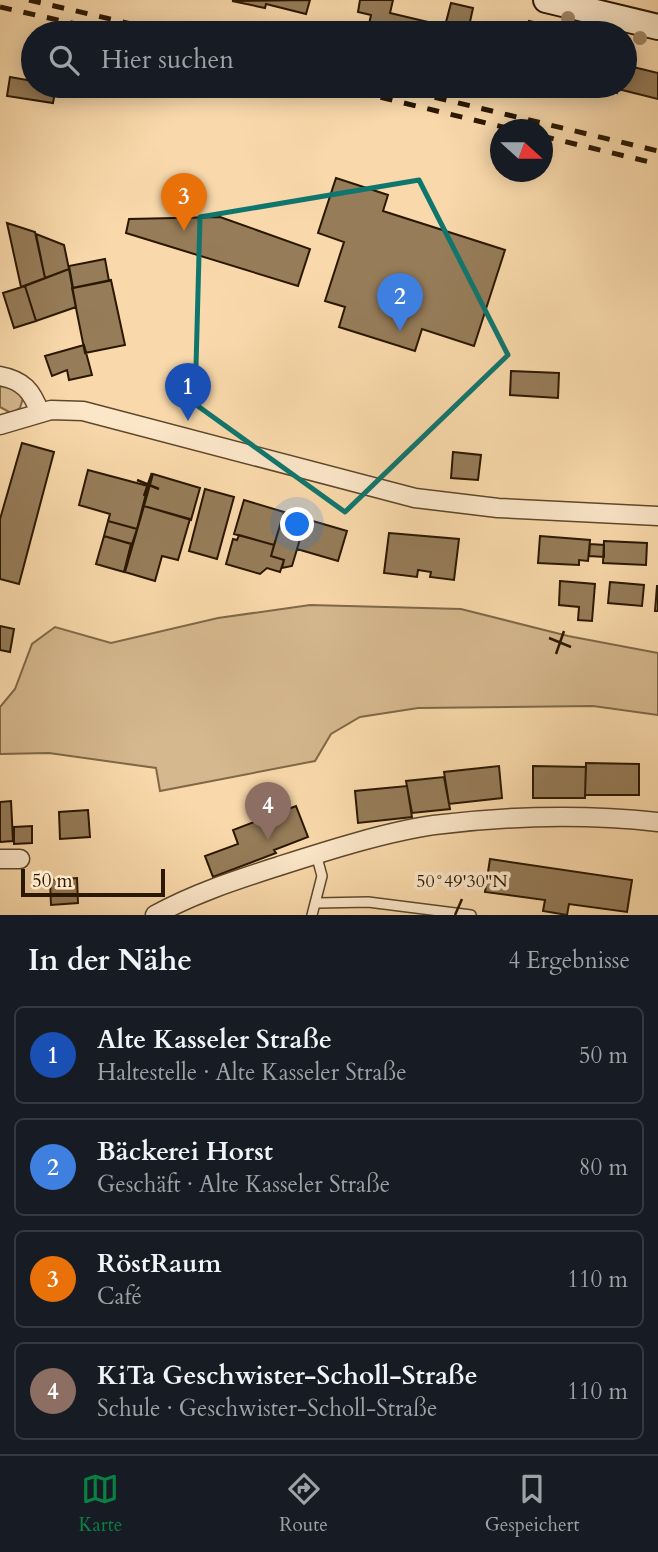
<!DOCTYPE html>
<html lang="de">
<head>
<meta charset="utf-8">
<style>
	:root { --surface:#171b24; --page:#20242c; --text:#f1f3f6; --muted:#9ea1a6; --line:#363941; --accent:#0b8043 }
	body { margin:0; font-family:Cardo,serif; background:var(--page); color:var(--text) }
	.compass { position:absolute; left:490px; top:119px; width:63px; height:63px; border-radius:50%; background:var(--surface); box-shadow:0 4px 18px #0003; rotate:111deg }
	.scale { position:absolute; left:21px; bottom:18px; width:144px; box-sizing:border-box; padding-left:7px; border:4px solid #2b1800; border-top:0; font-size:19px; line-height:24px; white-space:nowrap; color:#2b1800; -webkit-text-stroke:5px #fbe6c8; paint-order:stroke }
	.you { position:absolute; left:298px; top:525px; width:24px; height:24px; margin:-18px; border:5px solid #fff; border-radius:50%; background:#1a73e8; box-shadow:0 0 0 10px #1a73e833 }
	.badge { display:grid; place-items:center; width:46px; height:46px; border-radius:50%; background:var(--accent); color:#fff; font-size:23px; font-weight:700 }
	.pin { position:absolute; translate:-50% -58px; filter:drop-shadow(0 2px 4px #0008) }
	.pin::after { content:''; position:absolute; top:37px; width:24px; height:21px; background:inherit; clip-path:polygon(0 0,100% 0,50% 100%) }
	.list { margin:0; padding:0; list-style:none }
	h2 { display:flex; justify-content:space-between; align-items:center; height:91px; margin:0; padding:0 28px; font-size:30px }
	h2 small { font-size:23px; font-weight:400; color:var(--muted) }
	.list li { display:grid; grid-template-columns:46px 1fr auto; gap:21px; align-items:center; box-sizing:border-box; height:98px; margin:0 14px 14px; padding:0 14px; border:2px solid var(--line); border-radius:10px }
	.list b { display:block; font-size:26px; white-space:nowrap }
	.list p { margin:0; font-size:23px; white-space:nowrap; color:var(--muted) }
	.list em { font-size:23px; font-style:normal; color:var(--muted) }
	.icon { flex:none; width:38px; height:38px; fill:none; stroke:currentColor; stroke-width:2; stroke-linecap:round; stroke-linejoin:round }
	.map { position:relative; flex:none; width:658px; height:915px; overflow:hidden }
	.search { position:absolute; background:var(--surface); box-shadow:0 4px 18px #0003; left:21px; right:21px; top:21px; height:77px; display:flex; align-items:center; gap:18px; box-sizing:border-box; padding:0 24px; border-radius:38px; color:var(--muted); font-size:26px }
	.sheet { height:539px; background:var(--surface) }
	nav { display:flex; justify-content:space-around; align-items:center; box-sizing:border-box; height:98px; border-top:2px solid var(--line); background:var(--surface); font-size:19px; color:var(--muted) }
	nav a { display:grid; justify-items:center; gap:4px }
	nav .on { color:var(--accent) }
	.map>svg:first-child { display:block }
</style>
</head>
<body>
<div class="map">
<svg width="658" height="915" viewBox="0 0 658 915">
	<rect width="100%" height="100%" fill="#f9d9ab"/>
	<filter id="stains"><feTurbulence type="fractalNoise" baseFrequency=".00286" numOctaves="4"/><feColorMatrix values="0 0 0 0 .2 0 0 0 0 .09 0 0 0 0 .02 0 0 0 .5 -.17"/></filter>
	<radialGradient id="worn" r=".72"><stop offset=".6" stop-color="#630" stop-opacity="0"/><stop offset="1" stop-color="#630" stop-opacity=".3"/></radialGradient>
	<path fill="#d6b88e" stroke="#806847" stroke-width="2" d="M6 385 24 395 20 408 11 413 0 407V387Z
		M310 605 461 609 568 636 658 653V715L593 706 418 708 360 717 331 734 315 761 160 791 156 768 49 753 0 754V707L15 689 32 644 55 627 111 643 218 618Z"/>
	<path fill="#967c59" stroke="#2b1800" stroke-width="2" d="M310 0 306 14 266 4 265 8 232 1Z
		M360 0H393L390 13 445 26 451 3 473 8 468 31 476 33H387L368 29 371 15 358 12Z
		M529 21 551 26 549 33H526Z
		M629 66 658 73V99L618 89 617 93 595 88 596 86H625V69Z
		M10 77 33 81V86H56L53 103 7 96Z
		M336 178 388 195 383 211 505 250 474 346 422 329 415 351 339 327 345 307 325 301 344 242 318 233Z
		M220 217 310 249 298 286 126 233 129 219Z
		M7 223 35 232 45 278 21 287Z
		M36 234 64 245 69 269 45 278Z
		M105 259 109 281 73 288 69 266Z
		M69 269 76 307 36 321 25 286Z
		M111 280 125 345 85 353 72 288Z
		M25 286 36 321 14 328 3 293Z
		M84 345 92 375 69 380 67 370 52 376 45 356Z
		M511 371 559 373 558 398 510 395Z
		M22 443 54 452 19 584 0 579V519Z
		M453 452 481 455 478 480 451 478Z
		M88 470 148 486 137 529 108 521 110 514 79 505Z
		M153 474 200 488 191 520 144 506Z
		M205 489 234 497 217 559 189 551Z
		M244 500 284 512 274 545 234 534Z
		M144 506 190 519 178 560 162 556 155 581 125 572Z
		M284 512 306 519 292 566 282 568 284 560 271 556Z
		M306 519 347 531 338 561 297 549Z
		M108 521 137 529 132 544 104 536Z
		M389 533 459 539 454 580 430 577 431 572 418 570 417 577 384 573Z
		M239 535 274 545 271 556 284 560 280 572 267 568 260 574 226 564 233 539 237 540Z
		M104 536 131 544 124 572 96 564Z
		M540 536 590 540 588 561 579 560V565L538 563Z
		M604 541 647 543 646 565 603 563Z
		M590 544 604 545V557L589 556Z
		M560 581 595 584 592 621 578 620 579 607 559 605Z
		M610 582 644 585 642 606 608 603Z
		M657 586H658V611H655Z
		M0 626 14 629 10 652 0 650Z
		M586 763 639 764V795H585Z
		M499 766 502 798 449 804 444 772Z
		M533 766 586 767 585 798H533Z
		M444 777 450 809 412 813 406 781Z
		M407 786 412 817 358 823 355 791Z
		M11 801 13 841 0 842V802Z
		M296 806 308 837 274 850 276 853 213 877 205 856 238 844 233 830Z
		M88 810 90 837 60 839 59 812Z
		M32 826V843L14 844V827Z
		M490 859 632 880 627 912 569 904 567 915 543 911 545 900 485 892Z
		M77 878 78 903 51 905 50 880Z"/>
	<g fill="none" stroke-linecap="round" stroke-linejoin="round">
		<defs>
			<path id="service" d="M318 903 368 902 471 915
				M312 915 322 876 316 854"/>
			<path id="minor" d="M0 376C23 380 32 391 40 413
				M0 425 51 410 83 411 415 498 498 508 658 516
				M0 859H20
				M155 915C195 893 236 880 279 866 326 851 385 832 434 825 507 816 585 814 658 822"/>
			<path id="secondary" d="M546 0 658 27"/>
		</defs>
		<use href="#service" stroke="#5e482b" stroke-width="12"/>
		<use href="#minor" stroke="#5e482b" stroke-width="21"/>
		<use href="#secondary" stroke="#2b1800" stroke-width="28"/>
		<use href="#service" stroke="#fbe6c8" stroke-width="9"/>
		<use href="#minor" stroke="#fbe6c8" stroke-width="18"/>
		<use href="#secondary" stroke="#fbe6c8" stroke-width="24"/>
		<path stroke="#2b1800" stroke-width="5" stroke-dasharray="12 12" stroke-linecap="butt" d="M29 0 170 33
			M0 7 116 33
			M334 86 515 130
			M388 86 658 151
			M542 136 658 164"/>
	</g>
	<g fill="#a48965">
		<circle cx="568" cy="18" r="7"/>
		<circle cx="640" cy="38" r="7"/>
	</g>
	<path fill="none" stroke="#0f766e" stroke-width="5" stroke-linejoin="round" d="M419 180 508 355 345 512 195 404 200 217Z"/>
	<path fill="none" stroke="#2b1800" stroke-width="2.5" d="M137 480 159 489M144 496 152 473M549 638 571 647M556 654 564 631M455 915 462 899"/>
	<g font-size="18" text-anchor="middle" fill="#2b1800" stroke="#fbe6c8" stroke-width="7" stroke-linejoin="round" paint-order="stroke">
		<text x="462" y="887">50°49'30"N</text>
	</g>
	<rect width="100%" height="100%" filter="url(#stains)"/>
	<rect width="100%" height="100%" fill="url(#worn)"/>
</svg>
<svg class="compass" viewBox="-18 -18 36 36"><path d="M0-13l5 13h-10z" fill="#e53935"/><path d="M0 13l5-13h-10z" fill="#9ea1a6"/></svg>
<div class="scale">50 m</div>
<div class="you"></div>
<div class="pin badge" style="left:188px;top:421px;background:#1a4fb4">1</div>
<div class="pin badge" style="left:400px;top:331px;background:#3f7fe0">2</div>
<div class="pin badge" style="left:184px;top:231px;background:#e8710a">3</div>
<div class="pin badge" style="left:268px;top:840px;background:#8d6e63">4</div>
<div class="search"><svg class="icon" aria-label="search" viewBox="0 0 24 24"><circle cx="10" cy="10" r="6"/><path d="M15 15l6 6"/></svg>Hier suchen</div>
</div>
<section class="sheet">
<h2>In der Nähe<small>4 Ergebnisse</small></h2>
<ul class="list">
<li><span class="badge" style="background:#1a4fb4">1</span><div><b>Alte Kasseler Straße</b><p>Haltestelle · Alte Kasseler Straße</p></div><em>50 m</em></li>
<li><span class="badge" style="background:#3f7fe0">2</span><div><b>Bäckerei Horst</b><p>Geschäft · Alte Kasseler Straße</p></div><em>80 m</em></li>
<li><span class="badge" style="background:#e8710a">3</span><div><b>RöstRaum</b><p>Café</p></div><em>110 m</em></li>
<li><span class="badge" style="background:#8d6e63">4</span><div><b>KiTa Geschwister-Scholl-Straße</b><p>Schule · Geschwister-Scholl-Straße</p></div><em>110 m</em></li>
</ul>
</section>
<nav>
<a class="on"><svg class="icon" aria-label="map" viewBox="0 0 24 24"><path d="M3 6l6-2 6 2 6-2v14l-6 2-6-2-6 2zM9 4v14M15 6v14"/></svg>Karte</a>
<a><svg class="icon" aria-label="directions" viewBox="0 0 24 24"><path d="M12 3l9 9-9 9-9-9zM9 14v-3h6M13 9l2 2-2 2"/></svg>Route</a>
<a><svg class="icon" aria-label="saved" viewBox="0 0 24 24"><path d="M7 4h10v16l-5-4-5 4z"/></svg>Gespeichert</a>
</nav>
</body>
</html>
